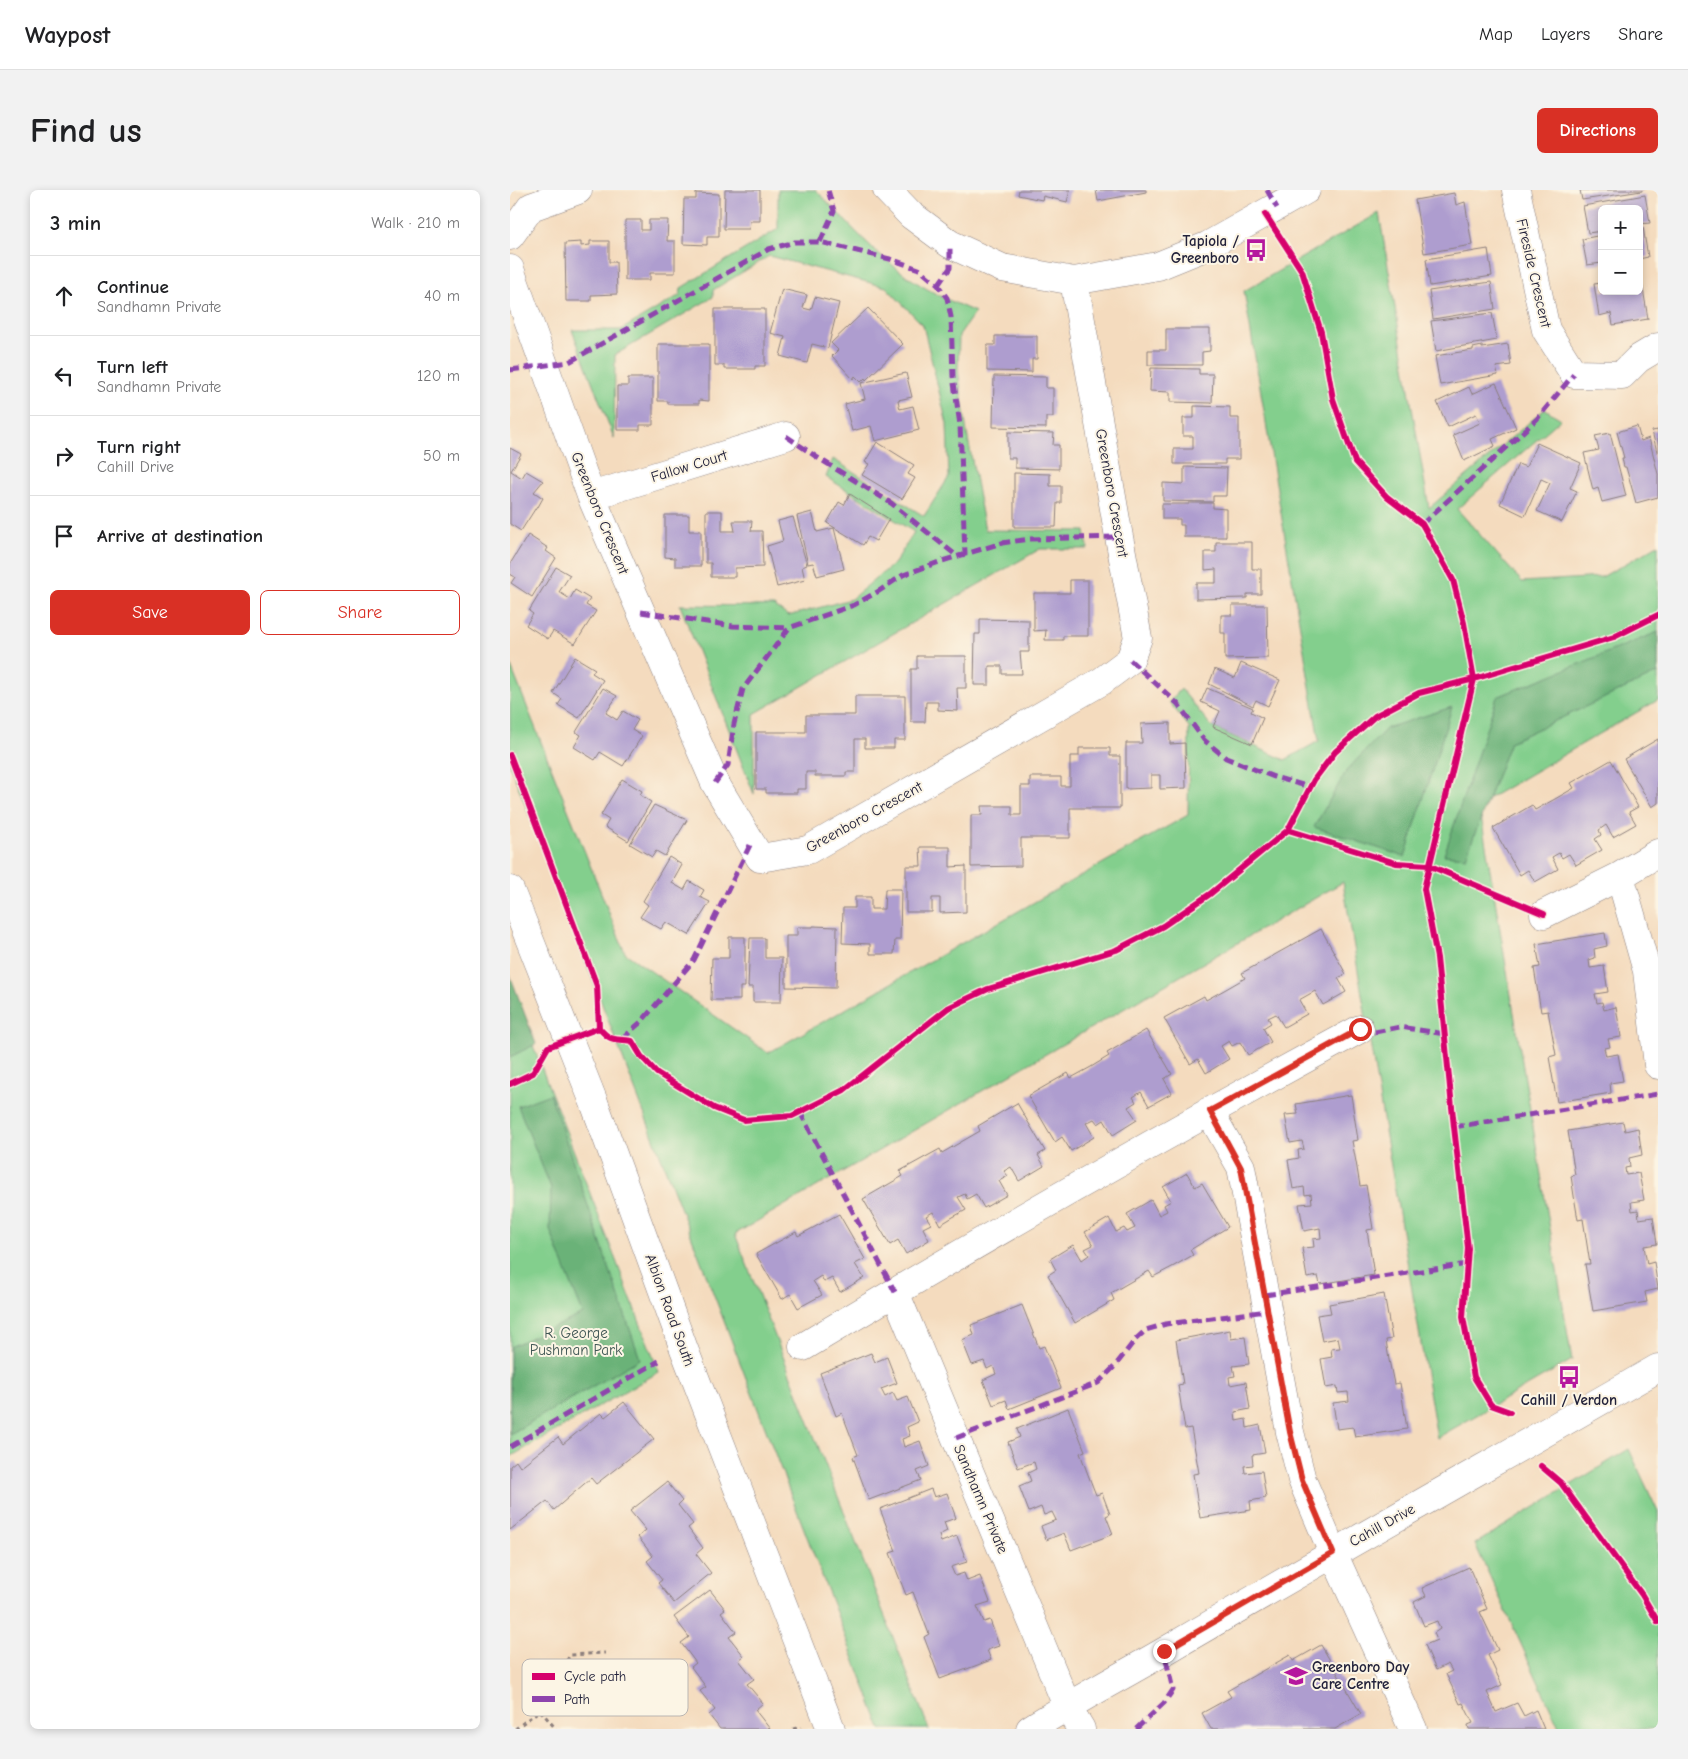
<!DOCTYPE html>
<html lang="en">
<head>
<meta charset="utf-8">
<style>
	:root { --surface:#fff; --page:#f2f2f2; --text:#202124; --muted:#757577; --line:#e0e0e0; --accent:#d93025 }
	body { margin:0; font-family:"Comic Neue",sans-serif; background:var(--page); color:var(--text) }
	.controls { position:absolute; right:15px; top:15px; display:grid; overflow:hidden; border-radius:8px; box-shadow:0 2px 8px #0003 }
	.controls button { width:45px; height:45px; display:grid; place-items:center; padding:0; border:0; border-bottom:1px solid var(--line); background:var(--surface); color:var(--text); font:25px sans-serif }
	.stop { position:absolute; width:15px; height:15px; margin:-11px; border:4px solid #d93025; border-radius:50%; background:#fff }
	.stop.end { background:#d93025; border-color:#fff; box-shadow:0 1px 5px #0008 }
	.list { margin:0; padding:0; list-style:none }
	h2 { display:flex; justify-content:space-between; align-items:center; height:65px; margin:0; padding:0 20px; font-size:21px }
	h2 small { font-size:16px; font-weight:400; color:var(--muted) }
	.list li { display:grid; grid-template-columns:32px 1fr auto; gap:15px; align-items:center; box-sizing:border-box; height:80px; padding:0 20px; border-top:1px solid var(--line) }
	.list b { display:block; font-size:19px; white-space:nowrap }
	.list p { margin:0; font-size:16px; white-space:nowrap; color:var(--muted) }
	.list em { font-size:16px; font-style:normal; color:var(--muted) }
	.actions { display:flex; gap:10px; padding:15px 20px }
	.actions a { flex:1; padding:11px 0; border:1px solid var(--accent); border-radius:8px; text-align:center; font-size:18px; color:var(--accent) }
	.actions .main { background:var(--accent); color:#fff }
	.icon { flex:none; width:28px; height:28px; fill:none; stroke:currentColor; stroke-width:2; stroke-linecap:round; stroke-linejoin:round }
	.map { position:relative; flex:none; width:1148px; height:1539px; overflow:hidden; border-radius:8px }
	header { display:flex; align-items:center; gap:30px; box-sizing:border-box; height:70px; padding:0 25px; background:var(--surface); border-bottom:1px solid var(--line) }
	header strong { font-size:24px }
	nav { display:flex; gap:28px; margin-inline-start:auto; font-size:18px }
	.intro { display:flex; align-items:center; justify-content:space-between; box-sizing:border-box; height:120px; padding:0 30px }
	h1 { margin:0; font-size:35px }
	.button { padding:12px 22px; border-radius:8px; background:var(--accent); color:#fff; font-size:18px; font-weight:700 }
	main { display:flex; gap:30px; padding:0 30px }
	aside { flex:1; background:var(--surface); border-radius:8px; box-shadow:0 2px 8px #0003 }
	.map>svg:first-child { display:block }
</style>
</head>
<body>
<header>
<strong>Waypost</strong>
<nav><a>Map</a><a>Layers</a><a>Share</a></nav>
</header>
<div class="intro"><h1>Find us</h1><a class="button">Directions</a></div>
<main>
<aside>
<h2>3 min<small>Walk · 210 m</small></h2>
<ul class="list">
<li><svg class="icon" aria-label="ahead" viewBox="0 0 24 24"><path d="M12 20V5M6 11l6-6 6 6"/></svg><div><b>Continue</b><p>Sandhamn Private</p></div><em>40 m</em></li>
<li><svg class="icon" aria-label="left" viewBox="0 0 24 24"><path d="M17 20v-9H6M10 6l-5 5 5 5"/></svg><div><b>Turn left</b><p>Sandhamn Private</p></div><em>120 m</em></li>
<li><svg class="icon" aria-label="right" viewBox="0 0 24 24"><path d="M7 20v-9h11M14 6l5 5-5 5"/></svg><div><b>Turn right</b><p>Cahill Drive</p></div><em>50 m</em></li>
<li><svg class="icon" aria-label="arrive" viewBox="0 0 24 24"><path d="M6 21V4h12l-3 4 3 4H6"/></svg><div><b>Arrive at destination</b></div></li>
</ul>
<div class="actions"><a class="main">Save</a><a>Share</a></div>
</aside>
<div class="map">
<svg width="1148" height="1539" viewBox="0 0 1148 1539">
	<rect width="100%" height="100%" fill="#fcf5e5"/>
	<filter id="ink" filterUnits="userSpaceOnUse"><feTurbulence type="fractalNoise" baseFrequency=".02" numOctaves="2"/><feDisplacementMap in="SourceGraphic" scale="10" xChannelSelector="R" yChannelSelector="G"/><feConvolveMatrix kernelMatrix="1 2 1 2 8 2 1 2 1" color-interpolation-filters="sRGB"/></filter>
	<filter id="wash" filterUnits="userSpaceOnUse"><feTurbulence type="fractalNoise" baseFrequency=".0096" numOctaves="4" result="noise"/><feDisplacementMap in="SourceGraphic" scale="20" xChannelSelector="R" yChannelSelector="G"/><feGaussianBlur stdDeviation="1.12" result="paint"/><feColorMatrix in="noise" values="0 0 0 0 0 0 0 0 0 0 0 0 0 0 0 0 0 1.4 0 .05"/><feComposite in="paint" operator="in"/></filter>
	<g filter="url(#wash)">
		<rect width="100%" height="100%" fill="#f4dbbe"/>
		<path fill="#83cf8d" stroke="#527864" d="M268 0H306C334 29 361 60 393 83 415 100 440 111 465 122L449 145 448 180 457 243 475 340 575 341 578 359H530L244 524V604L170 415 264 416 278 426 341 409 385 373 404 342 316 287 323 269 414 326 439 287 437 234 413 135 376 97 259 66 203 100V107L105 165 104 248 62 140H111L170 105 171 98 268 39Z
			M869 23 919 318 1035 219 1051 229 947 319 1012 392 1092 387 1148 355V510L969 614 1062 1170 927 1248 833 692 225 1044 419 1539H371L0 575V474L115 763 258 863 678 625 679 537 659 512 671 499 702 537 775 570 809 551 734 101Z
			M0 796 149 1182 0 1267Z
			M1119 1259 1148 1322V1539H1050L965 1354Z"/>
		<path fill="#6ab278" stroke="#466a5a" d="M1148 442V483L1000 552 956 667 934 665 987 507Z
			M942 517 895 667 804 637 837 580 877 538Z
			M0 785 26 854 0 867Z
			M40 904 130 1169 0 1244V1157L73 1124 40 1040 41 998 8 916Z"/>
		<g id="blocks">
			<path fill="#ae9dcf" d="M215 0H250V31H240L239 39H214Z
				M509 0H560L557 12 533 6 532 10 508 5Z
				M586 0H636V2L588 11Z
				M1070 0H1132V1L1072 10Z
				M186 3 209 4V47H197V55L173 54 174 9H186Z
				M944 3 946 15 955 12 962 55 914 63 905 10Z
				M1135 5 1140 33 1129 34V19H1092V41L1078 43 1073 16Z
				M115 30H131V40H139V30H158L157 51H165V83H140V90H115Z
				M1129 37H1133L1138 67 1129 69Z
				M1092 45V73L1077 75 1072 49Z
				M80 51H99V72H106L107 104 81 105V111H56L55 53 71 52V56L80 55Z
				M978 59 982 86 920 96 916 69Z
				M1130 80 1138 129 1103 135 1101 123 1089 126 1084 94 1092 93V101H1129Z
				M981 92 985 119 923 129 919 101Z
				M272 99 297 105 293 118 301 120 305 107 329 113 318 158 302 154 297 173 270 166 275 147 260 143Z
				M358 118 393 154 356 190 355 188 351 192 345 186 343 189 322 166 328 160 321 153Z
				M205 119H255V176H245V179H214V175H205Z
				M982 123 987 150 926 161 921 131Z
				M656 139H700V161L692 162V175H638V160H656Z
				M485 146H527V169H522V182L477 181V155H485Z
				M148 154H199V211L189 210V214H158V211H148Z
				M998 154 1001 175 986 177 988 185 930 195 925 166 963 160V158L972 156V158Z
				M641 178 689 179V184H703L702 213 660 212V202L640 201Z
				M396 183 402 207 388 210 389 215 390 219 403 216 409 240 365 251 361 236 342 241 335 214 355 209 351 193Z
				M484 186 536 187V198H543V227H536V238L483 237Z
				M118 188H143V235H130V240H107V196H118Z
				M986 193 1006 238 982 249 985 256 954 271 943 245 970 233 968 228 966 224 938 237 927 212 959 197 962 204Z
				M684 216 720 217V228H729V269H715V274H664V259H683V246H673V228H684Z
				M1127 236 1131 251 1139 248 1148 284V307L1126 313 1116 277H1114L1112 268H1114L1107 242Z
				M1148 240V262H1147L1142 241Z
				M498 242 544 243 543 255H549V279L505 278V268H498Z
				M1100 243 1116 306 1092 312 1088 298 1083 300 1074 263 1089 260 1085 246Z
				M367 252 404 275 398 284 405 288 392 309 352 285 359 274 355 272Z
				M1027 253 1071 273 1060 298 1067 301 1052 332 1027 321 1040 293 1031 289 1015 326 990 314 1008 274 1016 277Z
				M0 258 11 264 1 281 12 288 16 281 33 291 24 302 33 308 28 317 27 316 11 341 0 334Z
				M674 277 717 278 716 306H703V312L653 311V293L674 294Z
				M504 283 540 284V296H551V313H547L546 337H504Z
				M340 304 379 329 366 351 358 347 353 355 317 333 329 312 334 315Z
				M679 313H703V318L716 319V347H674V335H670V329H652V314H679Z
				M196 321H212V341H225L223 331H242L241 341H252L253 377 225 378V387H201V373H196Z
				M302 322 307 342 324 338 334 379 307 386 303 373 298 374 287 326Z
				M155 325H179V341H191V376H165V368L155 367Z
				M283 327 297 375 292 377 295 390 267 397 257 356 273 351 268 331Z
				M18 345 38 358 36 361 46 368 22 407 1 393 5 387 0 384V374Z
				M706 352H742V379H751V404H737V408L686 409V393H706V379L695 380V362H706Z
				M46 377 60 385 49 402 60 409 65 400 80 409 76 415 86 421 65 454 43 441 38 449 16 435 23 424 19 421Z
				M560 390H578V446H553V450H535L536 440 524 441V403H560Z
				M722 415H757L758 468 715 469V443H711V425H722Z
				M470 429 519 430V462H510L512 484H492V476H479V495H464L465 444H470Z
				M407 466H456V498H447L448 521 428 520V512H416L415 532H401V479H407Z
				M65 467 85 479 82 483 93 490 69 528 48 515 52 509 43 503Z
				M731 473 770 490 758 516 746 510 743 516 699 494 705 479 725 488Z
				M93 498 107 506 96 523 107 530 113 521 128 530 122 540 132 546 113 576 90 562 85 570 64 557 71 545 66 542Z
				M697 498 743 518 741 522 753 528 742 554 703 537 710 521 691 512Z
				M345 506H395V550H384V558H355V549H345V582H336V586H305V582H296V599H287V603H256V599H246V542H296V525H345Z
				M660 533V554L675 553 676 598 650 599V585H641V598L616 599V553H632L631 534Z
				M1148 549V613L1142 617 1114 569Z
				M569 558H600V566H610V618H560V648H511V676L461 677V625H472L471 616H502V625H511V596H520V587H551V596H560V566H569Z
				M1101 570 1128 617 1119 622 1126 634 1103 647 1096 635 1089 640 1091 645 1085 649 1092 660 1066 675 1059 664 1052 668 1049 663 1042 667 1048 679 1025 692 1018 680 1010 685 983 638 1022 615 1025 620 1045 609 1064 598 1061 593Z
				M112 589 132 601 130 605 141 612 118 651 95 637 99 630 91 625Z
				M144 615 177 630 155 666 146 661 142 667 120 654Z
				M410 657H440V677L456 676V722L430 723V708H422V722H396V676H411Z
				M159 667 172 675 162 693 174 700 179 691 194 700 190 707 200 712 179 745 156 732 151 739 130 727 138 715 133 711Z
				M375 699H391L390 750H385L384 764H360V754L332 753 333 718H345V707H361V719H374Z
				M303 736 327 737 326 798 276 797V746H287V737H303Z
				M811 739 836 784 828 788 836 802 813 815 805 801 789 810 797 824 774 837 766 824 758 828 761 833 753 838 761 852 738 865 730 852 722 856 719 851 711 856 719 869 696 883 688 869 680 874 654 828 694 806 696 810 716 799 735 788 732 783Z
				M1095 743 1097 756 1084 759 1085 768 1079 770 1080 778 1094 776 1098 802 1085 804 1087 813 1092 812 1094 820 1106 817 1111 847 1098 849 1100 857 1094 858 1096 866 1108 864 1113 891 1100 893 1101 903 1047 912 1039 867 1046 865 1038 821 1031 822 1024 778 1030 777 1026 754Z
				M219 747H235V797H230V810H201L202 768H219Z
				M240 748H255V768H272L271 812H243V797H238Z
				M636 840 662 884 654 889 662 903 639 916 631 902 623 907 626 912 618 917 627 930 603 945 594 930 588 934 584 929 576 933 584 947 561 961 552 947 545 952 518 906 558 883 561 888 581 877 599 866 597 863Z
				M841 905 848 950 842 951 846 972 850 996 856 995 863 1039 857 1040 864 1085 810 1094 808 1086 797 1088 792 1058 804 1057 803 1049 811 1048 810 1038 794 1041 789 1014 802 1013 801 1004 795 1005 794 997 783 999 778 970 789 968 788 960 794 959 792 951 780 953 775 925 788 924 786 914Z
				M507 913 535 961 528 965 534 976 509 991 501 977 494 981 498 986 489 991 497 1005 474 1018 466 1004 457 1009 455 1004 448 1007 456 1020 443 1027 430 1035 423 1022 416 1026 421 1034 413 1038 419 1050 396 1064 388 1050 380 1055 353 1009 393 986 390 981 430 959 432 963 470 941 468 936Z
				M1113 932 1115 941 1128 938 1132 965 1119 968 1120 977 1115 978 1116 985 1129 983 1134 1010 1121 1012 1122 1021 1128 1020 1129 1029 1143 1027 1147 1054 1134 1056 1137 1074 1144 1072 1148 1099 1135 1102 1137 1112 1083 1121 1075 1074H1080L1073 1029 1068 1030 1064 1006 1061 986 1065 985 1058 941Z
				M677 983 685 997 692 993 718 1037 680 1060 683 1065 664 1076 643 1087 639 1081 601 1103 604 1110 565 1133 538 1085 546 1080 540 1069 563 1055 572 1070 579 1065 575 1059 583 1055 575 1042 599 1028 606 1042 614 1038 617 1042 625 1038 617 1024 641 1010 649 1025 657 1021 654 1015 661 1011 653 997Z
				M329 1024 355 1069 345 1074 354 1088 330 1102 322 1088 314 1092 311 1086 303 1091 312 1105 288 1118 280 1104 272 1109 246 1064 286 1042 288 1046Z
				M874 1104 882 1149 876 1150 879 1170 884 1194 890 1193 897 1239 845 1247 843 1237 827 1239 823 1213 839 1211 838 1202 828 1203 827 1196 816 1198 811 1169 822 1167 821 1159 830 1158 828 1148 812 1151 807 1125 821 1123 819 1114Z
				M512 1115 529 1158 534 1156 551 1198 499 1219 496 1210 483 1215 473 1190 486 1184 483 1176 477 1179 474 1171 462 1175 452 1150 464 1145 461 1135Z
				M720 1140 721 1149 735 1147 739 1174 723 1176 725 1186 719 1187 720 1195 736 1192 740 1219 725 1222 726 1231 736 1229 737 1238 750 1235 755 1263 742 1265 743 1275 734 1276 735 1283 752 1281 756 1308 740 1311 741 1320 690 1328 683 1284 689 1283 681 1238 675 1239 671 1215 668 1195 673 1194 666 1150Z
				M361 1163 365 1172 377 1167 387 1193 371 1199 375 1207 383 1203 387 1211 398 1207 408 1232 397 1237 400 1246 392 1249 394 1257 410 1251 419 1276 407 1281 411 1290 359 1310 343 1267 348 1265 332 1223 326 1226 310 1183Z
				M114 1212 144 1249 86 1294 81 1288 44 1320 37 1311 0 1340V1276L6 1271 10 1277 48 1247 53 1254 91 1223 95 1227Z
				M558 1218 575 1261 570 1263 577 1282 586 1305 592 1303 600 1324 596 1326 603 1344 561 1360 554 1343 536 1350 531 1336 546 1330 542 1322 534 1325 531 1317 519 1322 509 1296 521 1291 518 1283 526 1279 524 1272 508 1278 498 1252 510 1247 507 1239Z
				M157 1292 172 1311 168 1315 183 1334 178 1338 193 1358 186 1364 201 1383 164 1413 148 1393 152 1390 137 1371 143 1366 128 1347 136 1340 120 1321Z
				M421 1299 424 1307 437 1303 446 1328 434 1332 437 1341 429 1345 431 1352 447 1346 457 1372 441 1377 445 1386 454 1383 457 1391 470 1386 480 1412 467 1416 474 1432 480 1430 489 1456 477 1460 481 1470 430 1489 414 1447 419 1444 403 1402 396 1405 387 1382 380 1363 386 1361 370 1319Z
				M959 1377 977 1419 970 1422 988 1460 978 1465 992 1495 977 1502 986 1522 1007 1513 1014 1526 1026 1520 1034 1539H959L958 1535 963 1533 953 1513 950 1514 936 1484 942 1481 938 1474 926 1480 915 1455 927 1450 924 1443 930 1439 927 1431 914 1436 904 1412 916 1406 912 1398Z
				M200 1400 215 1419 211 1422 226 1442 219 1447 234 1466 229 1470 244 1489 237 1494 253 1513 245 1520 260 1539H210L199 1525 205 1520 190 1501 196 1497 181 1477 186 1473 171 1453 179 1447 164 1427Z
				M811 1455 851 1524 825 1539H701L692 1523 721 1507 717 1501 780 1465 783 1471Z"/>
		</g>
	</g>
	<g filter="url(#ink)">
		<use href="#blocks" fill-opacity="0" stroke="#8b7e7c" stroke-width="1"/>
		<g fill="none" stroke-linecap="round" stroke-linejoin="round">
			<defs>
				<path id="minor" d="M377 0 401 25 440 54 492 78 564 91 648 76 697 56 796 0
					M1006 0 1036 140 1064 184 1112 185 1128 169 1148 157
					M0 46 21 17 68 0
					M0 79 81 306 205 593 250 668 298 660 592 491 620 470 628 448 609 347 564 91
					M81 306 276 246
					M1110 686 1137 781 1148 875
					M0 700 85 915 174 1159 321 1539
					M1034 724 1110 686 1148 663
					M699 921 731 977 780 1242 792 1290 823 1363 903 1539
					M385 1102 557 1516 571 1539
					M293 1157C476 1047 662 941 850 839
					M520 1539C568 1509 618 1483 667 1454 826 1361 988 1270 1148 1178"/>
			</defs>
			<use href="#minor" stroke="#8b7e7c" stroke-width="29"/>
			<path stroke="#8b7e7c" stroke-width="3" stroke-dasharray="4 4" stroke-linecap="butt" d="M30 1520 60 1465 95 1463
				M5 1539 30 1520 46 1539
				M283 1539 291 1537"/>
			<use href="#minor" stroke="#fff" stroke-width="28"/>
			<path stroke="#8e44ad" stroke-width="5" stroke-dasharray="10 5" stroke-linecap="butt" d="M757 0 767 18
				M310 52 324 21 318 0
				M428 95 440 78V54
				M0 180 59 172 259 59 285 52H310L380 69 409 79 428 95 437 108 441 127 443 186 450 235 455 364
				M276 246 308 268 381 313 447 366
				M912 334 1027 229 1064 184
				M131 422 223 436 279 438
				M620 470 668 514 694 550 716 568 764 587 800 597
				M205 593 218 575 224 534 233 499 279 438 344 415 369 401 393 385 432 371 492 353 520 349 609 347
				M850 839 865 842 890 837 935 844
				M112 849 132 831 184 770 241 653
				M290 922 385 1102
				M944 937 1148 904
				M755 1105 957 1074
				M446 1248 588 1193 605 1176 625 1150 636 1140 656 1134 757 1121
				M0 1257 149 1171
				M626 1539 654 1513 663 1500 654 1461"/>
			<defs>
				<path id="cycleway" d="M755 24 792 81 811 142 823 209 845 272 877 307 912 334 943 390 954 433 964 489 914 699 927 768 944 937 958 1058 953 1127 964 1187 981 1215 1000 1222
					M0 565 87 796 89 838C102 853 104 848 122 851L131 866 147 883 204 918 234 930 282 926 334 900 438 818 478 799 606 760 653 736 700 704 778 640 804 590 825 562 865 526 909 503 964 489 1104 447 1148 425
					M778 640 886 673 918 675 1034 724
					M0 894 23 883 38 857 89 838
					M1031 1276 1051 1293 1132 1405 1148 1432"/>
			</defs>
			<use href="#cycleway" stroke="#fcf5e5" stroke-width="9"/>
			<use href="#cycleway" stroke="#d6006c" stroke-width="6"/>
		</g>
	</g>
	<g fill="none" stroke-linecap="round" stroke-linejoin="round" filter="url(#ink)">
		<path stroke="#d93025" stroke-width="6" d="M654 1461 823 1363 792 1290 780 1242 731 978 700 921 850 839"/>
	</g>
	<defs>
		<symbol id="bus-bare" viewBox="-9 -9 18 18"><path d="M-5-6H5V4H4V6H2V4H-2V6H-4V4H-5ZM-3.5-4V0h7V-4ZM-3.5 1.2v1.5H-2V1.2ZM2 1.2v1.5H3.5V1.2Z" fill="#b5179e" stroke="#fcf5e5" stroke-width="2.5" paint-order="stroke"/></symbol>
		<symbol id="school-bare" viewBox="-9 -9 18 18"><path d="M0-5L7-2L0 1L-7-2ZM-4 1L0 2.5L4 1V4Q0 6-4 4Z" fill="#b5179e" stroke="#fcf5e5" stroke-width="2.5" paint-order="stroke"/></symbol>
	</defs>
	<g fill-rule="evenodd">
		<use href="#bus-bare" x="730" y="44" width="32" height="32"/>
		<use href="#bus-bare" x="1043" y="1171" width="32" height="32"/>
		<use href="#school-bare" x="770" y="1470" width="32" height="32"/>
	</g>
	<g text-anchor="middle" dominant-baseline="central" stroke-width="4" stroke-linejoin="round" paint-order="stroke">
		<g font-size="15" font-weight="bold" fill="#22223b" stroke="#fcf5e5" text-anchor="end">
			<text x="729" y="51">Tapiola /<tspan x="729" dy="17">Greenboro</tspan></text>
			<text x="1059" y="1210" text-anchor="middle">Cahill / Verdon</text>
			<text x="802" y="1477" text-anchor="start">Greenboro Day<tspan x="802" dy="17">Care Centre</tspan></text>
		</g>
		<g font-size="15" fill="#22223b" stroke="#fcf5e5">
			<text transform="translate(1024 83) rotate(77)">Fireside Crescent</text>
			<text transform="translate(179 276) rotate(-17)">Fallow Court</text>
			<text transform="translate(602 303) rotate(80)">Greenboro Crescent</text>
			<text transform="translate(90 323) rotate(68)">Greenboro Crescent</text>
			<text transform="translate(354 627) rotate(-29)">Greenboro Crescent</text>
			<text transform="translate(160 1120) rotate(70)">Albion Road South</text>
			<text transform="translate(471 1309) rotate(67)">Sandhamn Private</text>
			<text transform="translate(872 1335) rotate(-29)">Cahill Drive</text>
		</g>
		<g font-size="15" fill="#3f5654" stroke="#fcf5e5">
			<text x="66" y="1143">R. George<tspan x="66" dy="17">Pushman Park</tspan></text>
		</g>
	</g>
	<rect x="12" y="1469" width="166" height="57" rx="8" fill="#fcf5e5" stroke="#bbb6b2" stroke-width="1"/>
	<rect x="22" y="1483" width="23" height="7" fill="#d6006c"/>
	<rect x="22" y="1506" width="23" height="6" fill="#8e44ad"/>
	<g font-size="14" fill="#22223b">
		<text x="54" y="1491">Cycle path</text>
		<text x="54" y="1514">Path</text>
	</g>
</svg>
<div class="controls">
<button>+</button>
<button>−</button>
</div>
<div class="stop" style="left:850px;top:839px"></div>
<div class="stop end" style="left:654px;top:1461px"></div>
</div>
</main>
</body>
</html>
